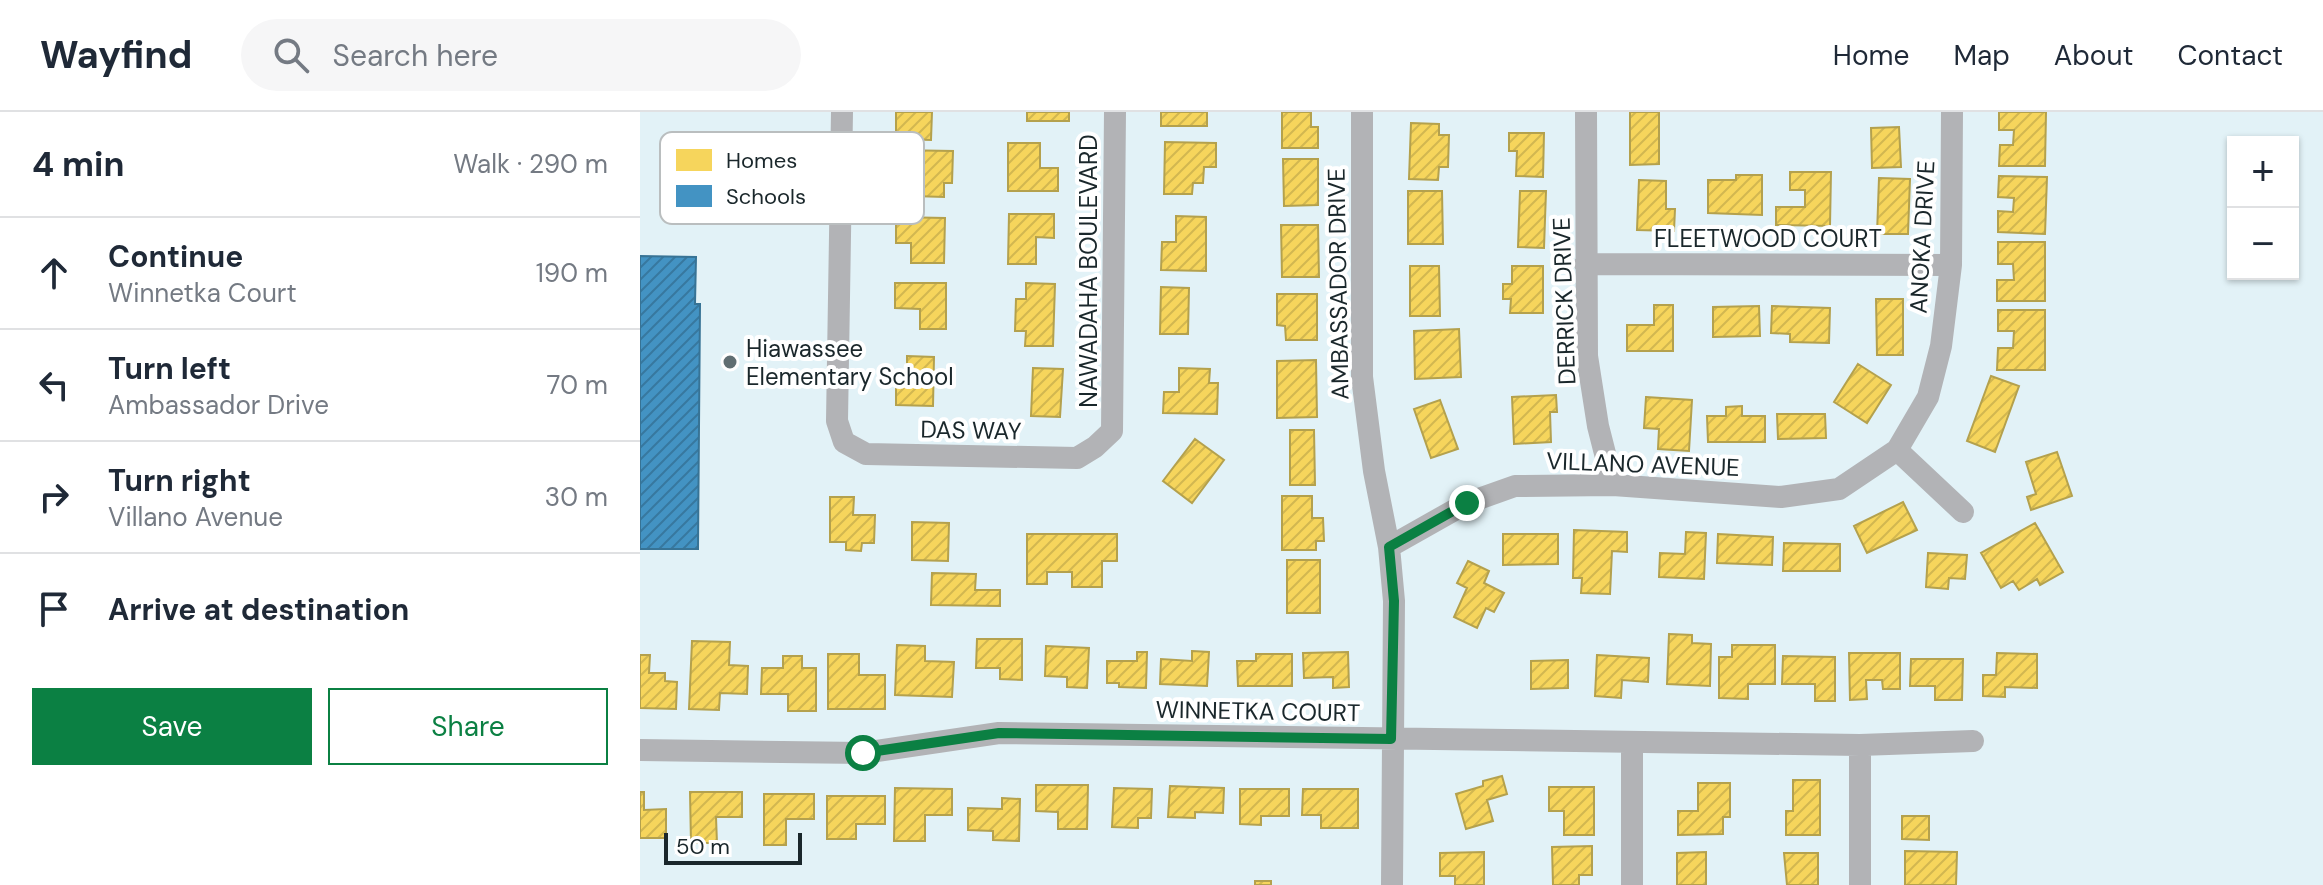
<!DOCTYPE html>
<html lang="en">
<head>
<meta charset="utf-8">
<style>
	:root { --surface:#fff; --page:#f6f6f7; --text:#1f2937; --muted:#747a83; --line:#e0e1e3; --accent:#0b8043 }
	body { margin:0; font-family:"DM Sans",sans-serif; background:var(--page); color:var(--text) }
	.controls { position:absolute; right:24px; top:24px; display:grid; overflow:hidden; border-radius:0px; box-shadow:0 2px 6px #0004 }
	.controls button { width:72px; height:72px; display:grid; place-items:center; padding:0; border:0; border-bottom:2px solid var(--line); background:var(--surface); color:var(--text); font:40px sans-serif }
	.scale { position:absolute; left:24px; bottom:20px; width:138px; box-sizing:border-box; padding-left:8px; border:4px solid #1a272b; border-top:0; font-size:22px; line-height:28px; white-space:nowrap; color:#1a272b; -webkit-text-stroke:6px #fff; paint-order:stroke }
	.stop { position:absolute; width:24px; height:24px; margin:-18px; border:6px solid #0b8043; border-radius:50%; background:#fff }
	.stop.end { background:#0b8043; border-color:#fff; box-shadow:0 2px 8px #0008 }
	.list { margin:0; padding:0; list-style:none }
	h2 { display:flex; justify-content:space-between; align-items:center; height:104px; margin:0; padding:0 32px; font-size:34px }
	h2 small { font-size:26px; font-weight:400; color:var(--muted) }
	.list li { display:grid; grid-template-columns:52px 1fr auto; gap:24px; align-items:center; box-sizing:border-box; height:112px; padding:0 32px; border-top:2px solid var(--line) }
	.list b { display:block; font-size:30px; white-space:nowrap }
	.list p { margin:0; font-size:26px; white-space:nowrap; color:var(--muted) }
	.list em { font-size:26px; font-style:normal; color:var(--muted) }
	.actions { display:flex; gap:16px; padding:24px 32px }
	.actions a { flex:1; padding:18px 0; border:2px solid var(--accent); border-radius:0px; text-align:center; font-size:28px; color:var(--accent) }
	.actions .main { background:var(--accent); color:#fff }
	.icon { flex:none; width:44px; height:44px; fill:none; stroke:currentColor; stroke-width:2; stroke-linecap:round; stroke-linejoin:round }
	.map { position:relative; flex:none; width:1683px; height:773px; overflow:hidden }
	header { display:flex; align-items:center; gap:48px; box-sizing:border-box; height:112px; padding:0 40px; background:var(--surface); border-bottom:2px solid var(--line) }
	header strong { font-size:38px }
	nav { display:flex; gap:44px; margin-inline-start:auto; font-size:28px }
	.search { width:560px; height:72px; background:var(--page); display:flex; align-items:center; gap:20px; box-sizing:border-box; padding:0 28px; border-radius:44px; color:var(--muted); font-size:30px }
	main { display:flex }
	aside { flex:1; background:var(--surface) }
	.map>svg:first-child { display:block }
</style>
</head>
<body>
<header>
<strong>Wayfind</strong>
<div class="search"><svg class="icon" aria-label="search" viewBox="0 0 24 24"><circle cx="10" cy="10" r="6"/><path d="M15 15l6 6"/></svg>Search here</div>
<nav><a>Home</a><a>Map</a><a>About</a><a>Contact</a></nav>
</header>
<main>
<aside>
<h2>4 min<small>Walk · 290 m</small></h2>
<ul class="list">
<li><svg class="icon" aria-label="ahead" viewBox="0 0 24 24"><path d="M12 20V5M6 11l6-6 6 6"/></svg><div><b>Continue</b><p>Winnetka Court</p></div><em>190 m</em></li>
<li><svg class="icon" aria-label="left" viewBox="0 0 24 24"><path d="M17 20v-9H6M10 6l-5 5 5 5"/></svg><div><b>Turn left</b><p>Ambassador Drive</p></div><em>70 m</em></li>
<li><svg class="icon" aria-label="right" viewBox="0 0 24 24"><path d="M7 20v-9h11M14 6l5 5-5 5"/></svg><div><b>Turn right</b><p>Villano Avenue</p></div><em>30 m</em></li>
<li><svg class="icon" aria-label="arrive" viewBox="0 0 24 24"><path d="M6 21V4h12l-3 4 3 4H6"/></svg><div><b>Arrive at destination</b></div></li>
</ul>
<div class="actions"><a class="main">Save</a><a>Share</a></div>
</aside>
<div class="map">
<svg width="1683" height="773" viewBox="0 0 1683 773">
	<defs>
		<pattern id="homes-hatch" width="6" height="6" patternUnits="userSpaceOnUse" patternTransform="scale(2)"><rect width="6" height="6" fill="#f6d55c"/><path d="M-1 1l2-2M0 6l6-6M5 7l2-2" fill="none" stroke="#d2b750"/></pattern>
		<pattern id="schools-hatch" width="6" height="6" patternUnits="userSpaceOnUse" patternTransform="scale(2)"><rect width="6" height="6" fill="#4393c3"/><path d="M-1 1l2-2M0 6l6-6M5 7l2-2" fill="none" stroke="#37789f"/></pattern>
	</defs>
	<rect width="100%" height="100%" fill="#e2f2f7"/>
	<path fill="url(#homes-hatch)" stroke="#b4a14d" stroke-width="2" d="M256 0H292L291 28 256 27Z
		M387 0H429V9H387Z
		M521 0H567V14H521Z
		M642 0H671V15H678V36H642Z
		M990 0H1019V52L990 53Z
		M1359 0H1406L1405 54H1359L1360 33H1373L1374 18H1359Z
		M771 11 799 12V23H809L808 55H799L798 68 769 67Z
		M1259 15 1261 55 1232 56 1231 16Z
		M869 21H904L903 65 876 64 877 39H869Z
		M525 30 576 31V55H564L563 71H553L552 82H524Z
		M368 31H400V56H418V79H368Z
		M256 38 313 39 312 71H304V85L273 84 274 60H256Z
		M643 47H678V93L644 94Z
		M1150 60H1191L1190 114 1136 113V95H1165V78H1150Z
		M1096 63H1122V103L1068 101V68H1096Z
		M1359 64 1407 65 1405 122 1358 120V99L1373 100 1374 86 1358 85Z
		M1239 66 1270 67 1268 122H1237Z
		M999 68 1026 69V97H1035L1034 119 997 118Z
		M768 79H802L803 132H768Z
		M880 79H906L904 136 878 135Z
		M369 102H414V126L396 125V152H368Z
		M536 104 566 105V159L521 158 522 130H536Z
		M256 105 305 106 304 151H271V131H256Z
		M641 113H678L679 165H642Z
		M1358 130H1405V189H1357V168H1374L1373 152H1358Z
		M770 154H799L800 204H770Z
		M872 154H903V201H870L871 187H863V172H872Z
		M255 171H306V217H280V197L255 196Z
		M386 171 415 172 413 234H385L386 219H375L376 187H386Z
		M521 175 549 176 548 222H520Z
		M637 182H677V228H646L645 214 637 213Z
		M1236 187H1263V243H1237Z
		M1014 193H1033V239H987V213H1014Z
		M1119 194 1120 224 1073 225V195Z
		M1132 194 1190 196 1189 231 1150 230V222L1131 221Z
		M1358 198H1405V258H1357L1358 236H1373L1374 219H1358Z
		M819 217 821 265 775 267 774 219Z
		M267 244 294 245 293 294 256 293V272H267Z
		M676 248 677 305 637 306V249Z
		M1218 252 1251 273 1227 311 1194 290Z
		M393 256 423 257 420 305 391 304Z
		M539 256 570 257 569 271H578L577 302 523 301 524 280H539Z
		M1351 264 1379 274 1355 340 1327 329Z
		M916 283 917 300H910L911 330 874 332 872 285Z
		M1006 285 1052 288 1049 339 1018 337 1019 317 1004 316Z
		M800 288 818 337 791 346 774 297Z
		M1102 294V304H1125V330H1068L1067 304H1086V295Z
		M1137 302H1185L1186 326 1138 327Z
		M650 318H674L675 373H650Z
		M555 327 584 348 552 391 523 369Z
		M1417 340 1432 384 1391 398 1387 385 1396 382 1386 350Z
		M642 384H672V406H683L684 429H676V438H642Z
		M190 385H214L213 403H235L234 431H222L221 439 206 438V430H190Z
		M1263 390 1277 418 1227 441 1214 414Z
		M272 410 309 411 308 449 272 448Z
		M1395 411 1423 460 1400 473 1397 467 1379 478 1373 469 1361 476 1341 441Z
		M934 418 987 420V440L972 439 970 482 941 481 942 466H933Z
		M1046 420 1066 421 1064 467 1019 465 1020 441 1045 442Z
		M387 422H477V449H462V475H432V460H407V472H387Z
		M863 422H918V452L863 453Z
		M1078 422 1133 425 1132 453 1077 451Z
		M1144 431 1200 432V459H1143Z
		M1288 441 1327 443 1325 467 1309 466 1308 477 1286 475Z
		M647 448H680V501H647Z
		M828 449 849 459 844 471 864 481 854 500 846 496 837 516 814 505 827 476 817 471Z
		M292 461 336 462 335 478H360V494L291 493Z
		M1029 522 1052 523V531L1071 532 1070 574 1027 572Z
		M337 527H382V568L360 567V556H336Z
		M52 529 90 530 89 553 108 554 107 582 80 581 79 598 49 597Z
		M257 533 285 534V549L314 550 312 585 255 583Z
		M1092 533H1135V572H1108V587L1079 586V545H1092Z
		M406 534 449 536 447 576 427 575V565L405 564Z
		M552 539 569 540 567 574 520 572 521 547 552 549Z
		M497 540H507L506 576 479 575V571H467V549H497Z
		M708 540 709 575 693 576V565L664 566 663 541Z
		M1209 541H1260V577H1243L1242 568H1226L1227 587 1210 588Z
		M1357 541 1397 542V576L1365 575V585L1343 584V563H1356Z
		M188 542H219V563H245V597H188Z
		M616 542H652V574H598L597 549H616Z
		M0 543H10L9 561H25V569L37 570 36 597 0 596Z
		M957 543 1009 546 1008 570 982 568 981 586 955 584Z
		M143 544H162V556H176V599H148V582H121L122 556H143Z
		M1143 544 1195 545V589H1175V572H1142Z
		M1271 547H1323L1322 588H1295V574H1270Z
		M928 548V576L891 577V549Z
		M862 664 867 682 847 688 853 709 826 717 816 682 843 674V669Z
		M1153 668H1180V723H1146V699H1153Z
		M1058 671H1090V705H1083V722L1038 723V699H1058Z
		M396 673H448L447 717H418V700L396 699Z
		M530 674 584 676 583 701 555 700V706L528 705Z
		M909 675H954V723H924V699H909Z
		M255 676 312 677V703H285V729H254Z
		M474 676 512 677 511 706H498V716L472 715Z
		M600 677H649V704H621V713L600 712Z
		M663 677H718V716H681V703H662Z
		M0 680H4V698L26 697V726H0Z
		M50 680H102V705H76L77 731H51Z
		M124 682H174V707H146V733H124Z
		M187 684H245V712H216V727H187Z
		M362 686 380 687 379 729 353 728V719L328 718V696L362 697Z
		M1262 704H1289V728L1262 727Z
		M952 734V763H939V773H913L912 735Z
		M1265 739 1317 740 1316 773H1265Z
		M844 740V773H815V764H800V741Z
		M1066 740V773H1037V741Z
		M1144 741H1178V773H1147Z
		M615 769H631V773H615Z"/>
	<path fill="url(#schools-hatch)" stroke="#377395" stroke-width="2" d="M0 144 56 145 55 192H60L58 437H0Z"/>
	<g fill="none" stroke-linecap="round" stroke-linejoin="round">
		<path stroke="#b2b3b6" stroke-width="22" d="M202 0 197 309 204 330 226 342 437 346 455 335 472 319 475 0
			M722 0V265L734 359 749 435 754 489 752 773
			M946 0 947 244 958 314 973 373
			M945 152 1311 153
			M1257 338 1323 400
			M749 435 827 391 875 374 973 373 1141 385 1199 377 1257 338 1288 285 1301 234 1311 153 1312 0
			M0 638 223 641 359 621 1220 633 1333 629
			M992 773V630
			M1220 773V633"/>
	</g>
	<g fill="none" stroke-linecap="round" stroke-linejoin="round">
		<path stroke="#0b8043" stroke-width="10" d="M223 641 359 621 751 627 754 489 749 435 827 391"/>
	</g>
	<circle fill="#606e72" stroke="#fff" stroke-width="3" cx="90" cy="250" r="8"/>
	<g text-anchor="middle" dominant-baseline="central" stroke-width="8" stroke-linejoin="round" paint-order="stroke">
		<g font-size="24" fill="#1a272b" stroke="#fff">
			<text transform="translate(1282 125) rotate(-87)">ANOKA DRIVE</text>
			<text x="1128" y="126">FLEETWOOD COURT</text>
			<text transform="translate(448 159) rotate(-90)">NAWADAHA BOULEVARD</text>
			<text transform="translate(698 172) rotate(-91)">AMBASSADOR DRIVE</text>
			<text transform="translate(924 189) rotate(-92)">DERRICK DRIVE</text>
			<text transform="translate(331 318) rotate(1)">DAS WAY</text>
			<text transform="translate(1003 352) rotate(2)">VILLANO AVENUE</text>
			<text transform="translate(618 599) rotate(1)">WINNETKA COURT</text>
		</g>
		<g font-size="24" fill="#1a272b" stroke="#fff" text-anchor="start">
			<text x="106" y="236">Hiawassee<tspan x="106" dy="28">Elementary School</tspan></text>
		</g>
	</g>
	<rect x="20" y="20" width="264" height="92" rx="12" fill="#fff" stroke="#babebf" stroke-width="2"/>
	<rect x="36" y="37" width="36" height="22" fill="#f6d55c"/>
	<rect x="36" y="73" width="36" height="22" fill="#4393c3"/>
	<g font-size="22" fill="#1a272b">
		<text x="86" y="56">Homes</text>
		<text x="86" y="92">Schools</text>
	</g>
</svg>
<div class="controls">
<button>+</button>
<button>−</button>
</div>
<div class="scale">50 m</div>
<div class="stop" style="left:223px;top:641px"></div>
<div class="stop end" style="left:827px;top:391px"></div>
</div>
</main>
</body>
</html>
